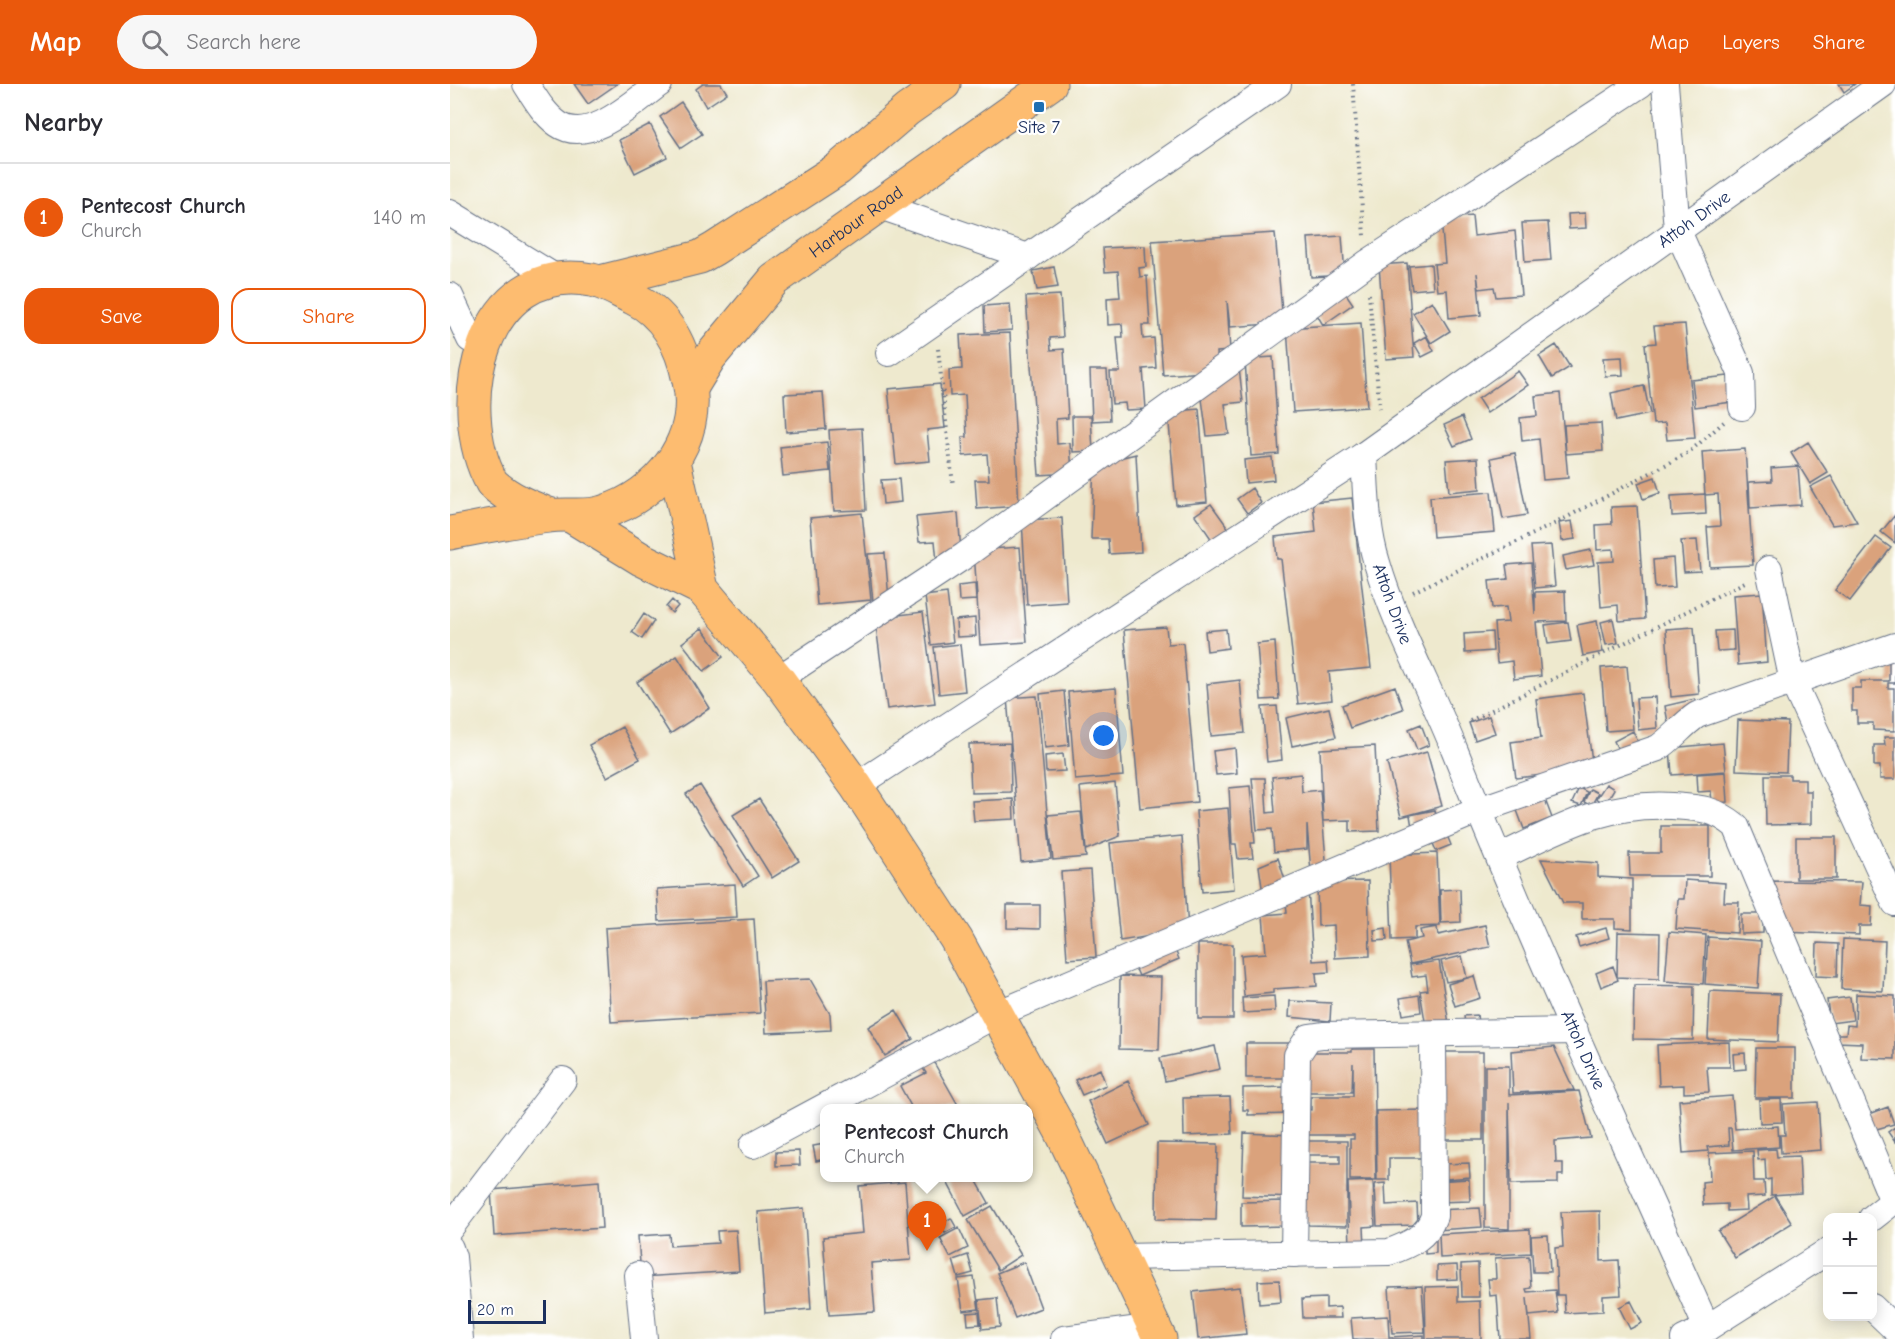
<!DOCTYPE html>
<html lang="en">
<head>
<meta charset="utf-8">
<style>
	:root { --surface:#fff; --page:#f7f7f7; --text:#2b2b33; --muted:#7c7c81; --line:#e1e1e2; --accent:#ea580c }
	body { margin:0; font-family:"Comic Neue",sans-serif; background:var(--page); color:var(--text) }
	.controls { position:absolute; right:18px; bottom:18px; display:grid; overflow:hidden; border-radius:12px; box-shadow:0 3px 15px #0003 }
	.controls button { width:54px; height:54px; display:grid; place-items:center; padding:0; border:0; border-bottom:2px solid var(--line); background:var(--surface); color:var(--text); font:30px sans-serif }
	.scale { position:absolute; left:18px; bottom:15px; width:78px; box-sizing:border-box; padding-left:6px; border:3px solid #1b2f5e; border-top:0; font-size:16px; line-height:21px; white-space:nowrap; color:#1b2f5e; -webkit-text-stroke:4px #fff; paint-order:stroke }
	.you { position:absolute; left:654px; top:652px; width:21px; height:21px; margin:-15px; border:4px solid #fff; border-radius:50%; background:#1a73e8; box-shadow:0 0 0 9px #1a73e833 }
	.badge { display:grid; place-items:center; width:39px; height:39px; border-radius:50%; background:var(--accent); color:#fff; font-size:20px; font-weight:700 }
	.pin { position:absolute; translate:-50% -50px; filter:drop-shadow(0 2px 3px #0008) }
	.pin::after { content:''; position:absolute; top:32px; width:21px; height:18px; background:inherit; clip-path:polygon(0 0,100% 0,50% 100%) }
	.popup { position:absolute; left:370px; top:1020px; width:213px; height:78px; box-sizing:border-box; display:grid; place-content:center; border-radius:12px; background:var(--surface); filter:drop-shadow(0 2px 4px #0005); font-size:20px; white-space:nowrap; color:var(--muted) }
	.popup b { font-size:22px; color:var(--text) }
	.popup::after { content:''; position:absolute; left:50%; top:100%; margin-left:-12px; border:12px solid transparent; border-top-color:var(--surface) }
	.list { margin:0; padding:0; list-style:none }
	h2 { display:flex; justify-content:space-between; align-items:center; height:78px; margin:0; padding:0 24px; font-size:26px }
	h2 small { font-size:20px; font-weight:400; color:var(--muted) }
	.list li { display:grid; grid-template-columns:39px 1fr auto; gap:18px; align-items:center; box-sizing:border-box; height:108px; padding:0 24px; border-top:2px solid var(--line) }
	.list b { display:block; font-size:22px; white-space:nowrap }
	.list p { margin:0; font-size:20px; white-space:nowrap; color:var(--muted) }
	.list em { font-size:20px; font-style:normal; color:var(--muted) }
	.actions { display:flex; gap:12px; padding:18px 24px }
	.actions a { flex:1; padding:14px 0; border:2px solid var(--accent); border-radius:18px; text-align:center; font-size:21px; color:var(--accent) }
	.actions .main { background:var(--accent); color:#fff }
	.icon { flex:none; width:33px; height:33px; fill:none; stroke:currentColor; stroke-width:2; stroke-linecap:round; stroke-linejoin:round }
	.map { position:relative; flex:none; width:1445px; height:1255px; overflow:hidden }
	header { display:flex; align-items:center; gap:36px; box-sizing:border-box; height:84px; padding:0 30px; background:var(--accent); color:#fff }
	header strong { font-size:28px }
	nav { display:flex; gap:33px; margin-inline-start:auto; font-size:21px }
	.search { width:420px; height:54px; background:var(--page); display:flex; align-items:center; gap:15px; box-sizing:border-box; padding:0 21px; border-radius:33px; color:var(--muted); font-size:22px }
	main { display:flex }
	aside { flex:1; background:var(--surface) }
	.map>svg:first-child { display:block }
</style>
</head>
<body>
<header>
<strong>Map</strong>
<div class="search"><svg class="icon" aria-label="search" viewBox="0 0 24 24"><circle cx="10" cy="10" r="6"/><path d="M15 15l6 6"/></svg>Search here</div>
<nav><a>Map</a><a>Layers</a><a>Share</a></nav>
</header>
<main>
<aside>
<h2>Nearby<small></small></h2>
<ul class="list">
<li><span class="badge">1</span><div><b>Pentecost Church</b><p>Church</p></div><em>140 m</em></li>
</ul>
<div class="actions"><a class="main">Save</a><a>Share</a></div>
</aside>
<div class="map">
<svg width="1445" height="1255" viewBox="0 0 1445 1255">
	<rect width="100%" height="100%" fill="#fff"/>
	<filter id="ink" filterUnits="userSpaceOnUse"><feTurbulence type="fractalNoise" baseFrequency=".0167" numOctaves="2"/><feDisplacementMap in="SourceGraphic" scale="12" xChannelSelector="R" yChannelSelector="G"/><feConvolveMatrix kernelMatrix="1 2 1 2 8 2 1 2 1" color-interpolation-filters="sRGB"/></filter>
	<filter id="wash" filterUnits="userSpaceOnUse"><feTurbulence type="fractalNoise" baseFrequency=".008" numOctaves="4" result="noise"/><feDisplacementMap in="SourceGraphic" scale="24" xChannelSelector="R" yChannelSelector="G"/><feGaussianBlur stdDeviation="1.35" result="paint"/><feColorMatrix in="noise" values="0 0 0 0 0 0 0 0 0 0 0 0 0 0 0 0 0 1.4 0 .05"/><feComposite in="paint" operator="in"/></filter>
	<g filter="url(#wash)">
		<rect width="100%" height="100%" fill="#eee9ce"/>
		<g id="blocks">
			<path fill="#daa27c" d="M124 0H167L138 20Z
				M253 0H271L277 9 256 23 246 5Z
				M1389 0H1405L1394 8Z
				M231 18 252 50 231 64 210 33Z
				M200 40 217 73 185 89 169 56Z
				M1135 129 1136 144 1119 145 1118 130Z
				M1022 132 1024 152 1065 147 1071 211 1046 213 1044 203 1029 205 1027 189 1031 231 999 234 997 206 987 207 984 180 995 179 991 135Z
				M1098 138 1101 176 1075 178 1072 139Z
				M825 149 833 239 780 243 777 217 780 267 767 268 768 287 713 291 702 157Z
				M892 152 895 191 861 193 858 154Z
				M695 162 696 183 689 184 690 193 697 192 700 241H692L693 255 704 254 706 284 693 285 696 325 676 326 675 319 662 320 660 288H670L667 253H673L672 240 658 241 657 214 670 213 668 187 655 188 653 164Z
				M957 179 964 273 936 275 929 181Z
				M981 180 983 204 962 206 959 182Z
				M604 183 608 203 587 206 583 187Z
				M892 204 903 220 873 241 863 224Z
				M610 211 613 253 600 254 601 266 614 265 618 334 606 335 607 360 620 359 622 389 589 391 576 213Z
				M982 217 1000 247 981 259 963 229Z
				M560 220 562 246 535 248 534 222Z
				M911 239 917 323 843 328 837 244Z
				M1235 240 1245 354 1217 356 1215 339 1203 340 1195 260 1206 259 1204 242Z
				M560 249 569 422 527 425 525 396H539L537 370 513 372 512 353H517L515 311 500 312 499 286 512 285 510 251Z
				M976 252 984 267 972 273 964 259Z
				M1106 261 1120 283 1102 294 1089 272Z
				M823 273 829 370 801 372 795 275Z
				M1172 273 1173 291 1155 292 1153 274Z
				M789 284 793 318 775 320 779 350 757 352 750 300Z
				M640 286H657L660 336 642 337Z
				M1068 287 1078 301 1037 329 1028 315Z
				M1278 292 1282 318 1245 323 1242 296Z
				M490 300 495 344 477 346 480 377 446 380 438 305Z
				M1194 302 1200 330 1166 337 1161 309Z
				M373 308 376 345 336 348 334 310Z
				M1110 309 1118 394 1093 396 1089 355 1072 357 1070 334 1087 332 1085 312Z
				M749 325 757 418 726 421 718 328Z
				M622 332H641L643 367 623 368Z
				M1012 333 1021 355 1004 362 994 341Z
				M1151 339 1153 367 1116 370 1114 341Z
				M412 344 416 426 384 427 379 346Z
				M377 358 380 387 333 392 330 363Z
				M1358 358 1378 389 1360 400 1341 369Z
				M1295 365 1303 481 1260 483 1257 443 1270 442 1268 410 1255 411 1252 368Z
				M1065 369 1077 431 1053 435 1041 374Z
				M686 370 691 468 659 470 658 455H641L644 380Z
				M822 373 824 396 796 399 794 376Z
				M1028 374 1030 405 999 408 996 376Z
				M1348 382 1351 421 1300 424 1299 398 1322 397 1321 384Z
				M1381 392 1407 438 1382 441 1360 403Z
				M1205 393 1210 409 1193 415 1188 399Z
				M449 395 451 418 433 420 431 396Z
				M802 404 811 419 797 429 787 415Z
				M1041 408 1045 448 983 453 980 413Z
				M1255 410 1256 430 1222 432 1221 412Z
				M902 414 921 584 879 588 882 616 848 620 831 475H827L825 453 866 448 863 418Z
				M761 420 779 445 762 456 745 431Z
				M1187 422 1195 535 1169 537 1168 521 1151 523 1148 478 1164 477 1163 465 1147 466 1146 441 1162 440 1161 423Z
				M412 429 421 516 367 521 360 434Z
				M508 429 511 468 487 478 485 457 469 458 466 433Z
				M1445 431V459L1431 448Z
				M612 434 617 518 577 521 572 436Z
				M1122 437 1125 455 1112 457 1109 439Z
				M1426 453 1441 464 1400 517 1385 506Z
				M1247 456 1250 487 1234 488 1231 457Z
				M1101 461 1105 502 1085 504 1081 462Z
				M570 463 577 558 530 561 524 466Z
				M1141 466 1144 481 1116 486 1113 472Z
				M435 469 439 515 423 517 418 470Z
				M1223 474 1225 503 1205 504 1203 476Z
				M1081 479 1085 530V508L1115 507 1116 537 1086 538 1091 592 1064 595 1062 577 1047 579 1044 539 1058 538 1056 523 1042 524 1039 497 1058 495 1056 481Z
				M525 500 526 516 509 517 508 502Z
				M497 509 503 558 481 561 475 512Z
				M1312 509 1317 578 1288 581 1283 511Z
				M222 516 228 522 222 529 216 523Z
				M473 528 485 619 437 625 425 534Z
				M194 530 204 537 192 555 182 548Z
				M525 534 526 552 507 553 506 536Z
				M1163 535 1168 559 1156 561 1151 538Z
				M1147 537 1153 568 1133 572 1127 541Z
				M1118 538 1121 557 1098 560 1095 541Z
				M716 543 718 560 733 559 747 718 690 724 674 546Z
				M1244 543 1249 610 1221 613 1216 545Z
				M252 544 273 573 254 587 232 559Z
				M776 545 778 564 757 567 755 547Z
				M1283 546 1284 566 1267 567 1265 547Z
				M1042 548 1043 567 1015 569 1014 550Z
				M825 558 829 615 811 616 807 560Z
				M510 560 515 607 489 610 484 563Z
				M1445 568V599H1438V604H1444V647L1423 646V639H1407V627H1402V604H1411V597H1439V571Z
				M227 572 260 624 220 650 187 598Z
				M1177 582 1183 645 1156 647 1151 584Z
				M790 596 795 649 761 652 757 600Z
				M945 602 953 625 900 644 892 621Z
				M666 604 673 692 625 696 618 608Z
				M614 607 619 661 595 664 590 610Z
				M1133 609 1143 685 1066 694 1061 658 1091 654 1086 615Z
				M587 612 601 775 571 778 557 614Z
				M1205 613 1207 644 1188 646 1186 614Z
				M1245 615 1246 630 1219 644 1215 622Z
				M827 622 832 676 817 678 812 623Z
				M879 624 886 653 842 662 836 634Z
				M1039 632 1045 649 1025 656 1019 639Z
				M1288 636 1338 638 1336 688 1286 686Z
				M971 640 979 661 967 666 959 645Z
				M172 643 190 675 157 693 139 661Z
				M1183 647 1188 658 1169 668 1164 657Z
				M1434 653H1445V695H1430V682H1424V661H1435Z
				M560 659 561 708 521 709 519 660Z
				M1273 659 1276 687 1222 691 1220 664Z
				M925 662 929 747 900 748V736L873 737 870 665Z
				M785 664 787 689 766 691 763 667Z
				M977 668 992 722 951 733 937 679Z
				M613 670 615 687 596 688 595 672Z
				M1276 688 1278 718 1262 719 1261 707 1248 708 1247 690Z
				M851 690 852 708 870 706 877 787 861 788 857 741V765L824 768 822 745 807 746 802 694H815L817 729 825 728 822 693Z
				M1315 691H1340V695H1355V707H1361V740L1316 741Z
				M665 699 670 752 636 766 630 703Z
				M1156 700 1164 705 1155 720 1146 715Z
				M250 701 308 792 293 802 236 710Z
				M800 702 805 759H801L803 774 788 775 786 760H782L779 704Z
				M1129 704 1137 708 1131 722 1122 719Z
				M1140 705 1148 709 1141 722 1134 718Z
				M1093 710 1102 734 1074 745 1065 721Z
				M309 715 349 777 322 794 283 731Z
				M563 715 564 735 524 737 522 717Z
				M778 724 784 805 752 808 746 727Z
				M985 726 987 737 962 743 960 731Z
				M631 728 636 773 603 776 598 731Z
				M1211 742H1260V792H1180L1179 769H1211Z
				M994 744 1001 761 986 767 979 749Z
				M732 752 738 846 670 857 660 759Z
				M1346 753H1386V795H1346Z
				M987 769 990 842 965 843V855L942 856 939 771Z
				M828 774 837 802 813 810 809 782Z
				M1091 775 1148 779V793L1182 795V845L1165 844V835H1132V819H1113Z
				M640 786 646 873 617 875 611 788Z
				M1235 796 1275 799 1274 818H1289L1287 849 1226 845 1228 815H1234Z
				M918 797 920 872 885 874 884 841 868 842 867 798Z
				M1315 797 1412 798 1410 821 1422 822 1421 842H1409V851L1333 848Z
				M285 800 287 833 209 837 207 805Z
				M858 805 863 877 878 876 879 888 866 889 867 902 823 905V909L794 912 791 871 816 869 813 831 837 829 835 807Z
				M1010 805 1011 838 991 839 990 806Z
				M557 821H590V845L557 844Z
				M1291 830H1313V849L1291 850Z
				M304 835 310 929 161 938 155 844Z
				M1035 841 1040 863 960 880 955 858 972 854 970 846 987 843 988 851Z
				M936 844 937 856 925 857 924 846Z
				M1156 844 1159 854 1129 863 1126 853Z
				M1168 848 1210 849 1209 895 1167 893Z
				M1219 848 1256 851 1253 900 1215 897Z
				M1258 853 1311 857 1308 904 1255 900Z
				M1393 855 1435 857 1433 907 1391 905Z
				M722 859 729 875 689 892 682 876Z
				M1367 859 1388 860 1387 893 1366 892Z
				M748 860H783V935H748Z
				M1012 872 1017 894 996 898 991 877Z
				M989 877 1000 946 977 949 970 907 978 906 976 891 962 893 960 881Z
				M1163 882 1168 896 1151 903 1146 889Z
				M670 892 711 893 709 966 669 965Z
				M1024 892 1030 914 1005 922 998 900Z
				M360 895 380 930 381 946 316 949 313 897Z
				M1184 901 1244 902 1243 956 1183 955Z
				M1260 907 1330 910 1328 958 1258 955Z
				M1406 910 1445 912V975L1411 974 1412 959 1387 958 1388 950H1396L1397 941 1405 942Z
				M969 911 971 928 953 931 950 914Z
				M824 912 825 927 793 929 792 914Z
				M1400 913 1403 936 1380 939 1377 916Z
				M840 917 881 919 880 937 839 933Z
				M446 926 463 955 435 972 418 943Z
				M1027 931 1029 946 1016 947 1014 932Z
				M1279 958 1280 983H1257L1259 1008 1234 1009V1001L1209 1002 1207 961Z
				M796 959H844L843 994H796Z
				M765 962 770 985 715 997 710 974Z
				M1104 963 1124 1006 1063 1009 1061 967Z
				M1306 964H1345V1014H1305Z
				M902 965H924L926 1096H900V1055H904V1051H853V1025L861 1026V1012H903V979L902 1008H854V968H902Z
				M989 968H1033V1056H989Z
				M1295 969 1296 985 1284 986 1283 970Z
				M483 977 508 1021 502 1024H462L450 1002 476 989 472 983Z
				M1035 982H1059V1011L1129 1007 1141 1054 1105 1057 1106 1079H1113V1091H1108V1099L1061 1100 1059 1018V1145L1035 1144Z
				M650 985 656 1001 632 1011 625 996Z
				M678 997 699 1041 658 1060 638 1017Z
				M839 1003V1030L798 1031V1026H793V1004Z
				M1282 1012 1285 1045 1328 1042 1329 1063 1283 1066 1281 1044H1278L1279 1061 1257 1063 1258 1067 1233 1069 1229 1016Z
				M780 1013 782 1050 734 1052 733 1014Z
				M1331 1015 1332 1038 1310 1039 1309 1016Z
				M1368 1018 1371 1066 1331 1069 1330 1051H1335L1333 1020Z
				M1438 1023 1444 1040 1423 1046 1417 1031Z
				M973 1026 974 1074H939V1096H927L926 1027Z
				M1445 1043V1058L1438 1048Z
				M794 1049 844 1051 843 1114 792 1112Z
				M850 1057H897V1142L859 1141 850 1133V1079H890V1071H850Z
				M707 1059 768 1060 766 1136 706 1135Z
				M375 1060V1075L366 1077 363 1062Z
				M1326 1065 1327 1073 1349 1072 1351 1109 1321 1111V1095L1316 1096 1315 1075 1308 1076 1307 1066Z
				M349 1067 350 1081 326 1082V1068Z
				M1303 1067 1304 1097H1314L1315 1112 1296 1113 1297 1126 1277 1127V1120L1253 1121 1252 1098 1260 1097 1259 1069Z
				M1019 1079 1020 1093 996 1095 994 1080Z
				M495 1094H525L539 1119 515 1132Z
				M1019 1095 1020 1117 987 1118 986 1097Z
				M149 1097 152 1144 44 1152 41 1106Z
				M923 1097 925 1142 914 1143 915 1163H900L898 1098Z
				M455 1098 461 1176 421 1179 425 1228 379 1231 373 1153 413 1149 409 1102Z
				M935 1099 936 1121 967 1119 968 1141 927 1142 925 1100Z
				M1325 1112 1342 1139 1285 1174 1268 1147Z
				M835 1117 836 1142 791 1143V1118Z
				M542 1122 571 1171 548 1186 518 1136Z
				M354 1124 361 1225 315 1229 308 1128Z
				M1030 1124 1032 1143 987 1146 986 1126Z
				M1150 1127 1151 1177 1169 1176 1171 1211 1153 1212V1227L1115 1229 1114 1211H1107L1105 1164 1113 1163 1111 1128Z
				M501 1134 506 1143 495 1149 490 1140Z
				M509 1144 518 1164 500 1173 490 1154Z
				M1080 1145 1081 1169 990 1174 989 1150Z
				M286 1146 289 1187 191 1193 188 1152 219 1150 220 1162 268 1159 267 1147Z
				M975 1150 986 1151V1169L975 1170Z
				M1098 1151 1100 1188H1083L1081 1152Z
				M518 1171 523 1189 508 1193 503 1176Z
				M1079 1172 1081 1204 1076 1205 1077 1208 1105 1206 1108 1229 1079 1232 1077 1214 1081 1255H1050L1047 1211 1040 1212 1038 1195H1046L1045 1174Z
				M574 1178 591 1224 565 1234 547 1189Z
				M1028 1179 1029 1213H1012L1011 1180Z
				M1007 1181 1008 1195 987 1196V1182Z
				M524 1193 529 1225 513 1227 508 1195Z
				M829 1196 831 1218 809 1220 808 1197Z
				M972 1202 975 1248 942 1249 939 1203Z
				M1008 1202V1218L1030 1217 1031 1255H976L975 1203Z
				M790 1203 796 1250 748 1255 743 1208Z
				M547 1214 550 1243 532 1245 529 1216Z
				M876 1214V1224L890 1223 891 1234H853L852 1215Z
				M1181 1217 1192 1239 1180 1245 1169 1223Z
				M529 1228 530 1240 518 1241 517 1229Z
				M938 1232 939 1253 974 1251V1255H903L901 1234Z"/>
		</g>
	</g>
	<g filter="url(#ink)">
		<use href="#blocks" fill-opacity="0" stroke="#657085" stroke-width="1.5"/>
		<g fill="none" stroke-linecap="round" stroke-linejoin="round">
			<defs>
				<g id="minor">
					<path d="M76 0C85 14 94 30 108 40 139 62 184 18 209 0"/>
					<path d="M1215 0 1227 145 1291 289 1292 323"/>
					<path d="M430 122 578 173"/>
					<path d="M0 129 108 195"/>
					<path d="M0 212 20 255"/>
					<path d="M439 269 828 0"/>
					<path d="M1319 485 1343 598 1445 819"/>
					<path d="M328 595 514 472 916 180 1191 0"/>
					<path d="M406 702 914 371"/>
					<path d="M1050 773C1109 745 1154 718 1222 722 1251 724 1263 724 1286 742L1443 1117"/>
					<path d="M303 1061 547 930 1029 726 1208 664C1223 654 1232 641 1247 631L1445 562"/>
					<path d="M1422 1134 1445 1116"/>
					<path d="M0 1144 113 996"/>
					<path d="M0 1164 3 1173 10 1255"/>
					<path d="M844 1170 847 971 859 953 873 951 1125 947"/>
					<path d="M671 1173 939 1168C959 1161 977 1153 984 1132L983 951"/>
					<path d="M188 1191 194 1255"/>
					<path d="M1422 1223 1445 1245"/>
					<path id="s1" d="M1257 1244C1172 1053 1083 862 1005 667 980 604 946 544 927 479 916 444 916 407 914 371L1433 0"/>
					<path d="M614 1255 705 1243"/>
					<path d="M1234 1255 1257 1244 1378 1167"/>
				</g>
				<path id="major" d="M224 377 252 505
					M121 432 191 475 252 505 328 595 406 702 506 855 610 1045 710 1255"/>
				<g id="highway">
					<path d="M150 198 250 173 264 165 388 85 457 26 494 0"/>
					<path id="s2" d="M241 304 260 273 324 196 600 0"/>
					<path d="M0 449C33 443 66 436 99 432 117 429 135 434 153 428 208 412 252 356 239 297 232 262 217 230 183 214 170 208 156 199 142 196 30 175 0 323 42 399 59 415 80 423 101 431"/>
				</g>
			</defs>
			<use href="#minor" stroke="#657085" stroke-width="28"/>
			<use href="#major" stroke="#657085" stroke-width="35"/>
			<use href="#highway" stroke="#657085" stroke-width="35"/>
			<path stroke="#657085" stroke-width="4" stroke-dasharray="1.5 4.5" stroke-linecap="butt" d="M903 0 914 152
				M919 210 930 328
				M488 265 503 401
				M963 508 1106 439 1238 369 1274 338
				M1020 637 1297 497"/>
			<use href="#minor" stroke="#fff" stroke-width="26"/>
			<use href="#major" stroke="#fdbc70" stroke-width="33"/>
			<use href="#highway" stroke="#fdbc70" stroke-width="33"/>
		</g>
	</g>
	<rect fill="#1f6fb2" stroke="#fff" stroke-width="2" x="583" y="17" width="12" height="12" rx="3"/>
	<g text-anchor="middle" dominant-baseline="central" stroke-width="4.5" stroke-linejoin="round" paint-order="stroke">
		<g font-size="18" fill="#1b2f5e" stroke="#fff">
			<text x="589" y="43">Site 7</text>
		</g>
		<g font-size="18" fill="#1b2f5e" stroke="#fff">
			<text stroke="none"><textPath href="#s1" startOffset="1348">Attoh Drive</textPath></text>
			<text stroke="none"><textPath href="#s2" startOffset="237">Harbour Road</textPath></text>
			<text transform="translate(942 520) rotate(70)">Attoh Drive</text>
			<text transform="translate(1133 966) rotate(66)">Attoh Drive</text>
		</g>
	</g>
</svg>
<div class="controls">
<button>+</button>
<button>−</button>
</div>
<div class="scale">20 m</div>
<div class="you"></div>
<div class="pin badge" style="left:477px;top:1167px">1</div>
<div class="popup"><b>Pentecost Church</b>Church</div>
</div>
</main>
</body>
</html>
